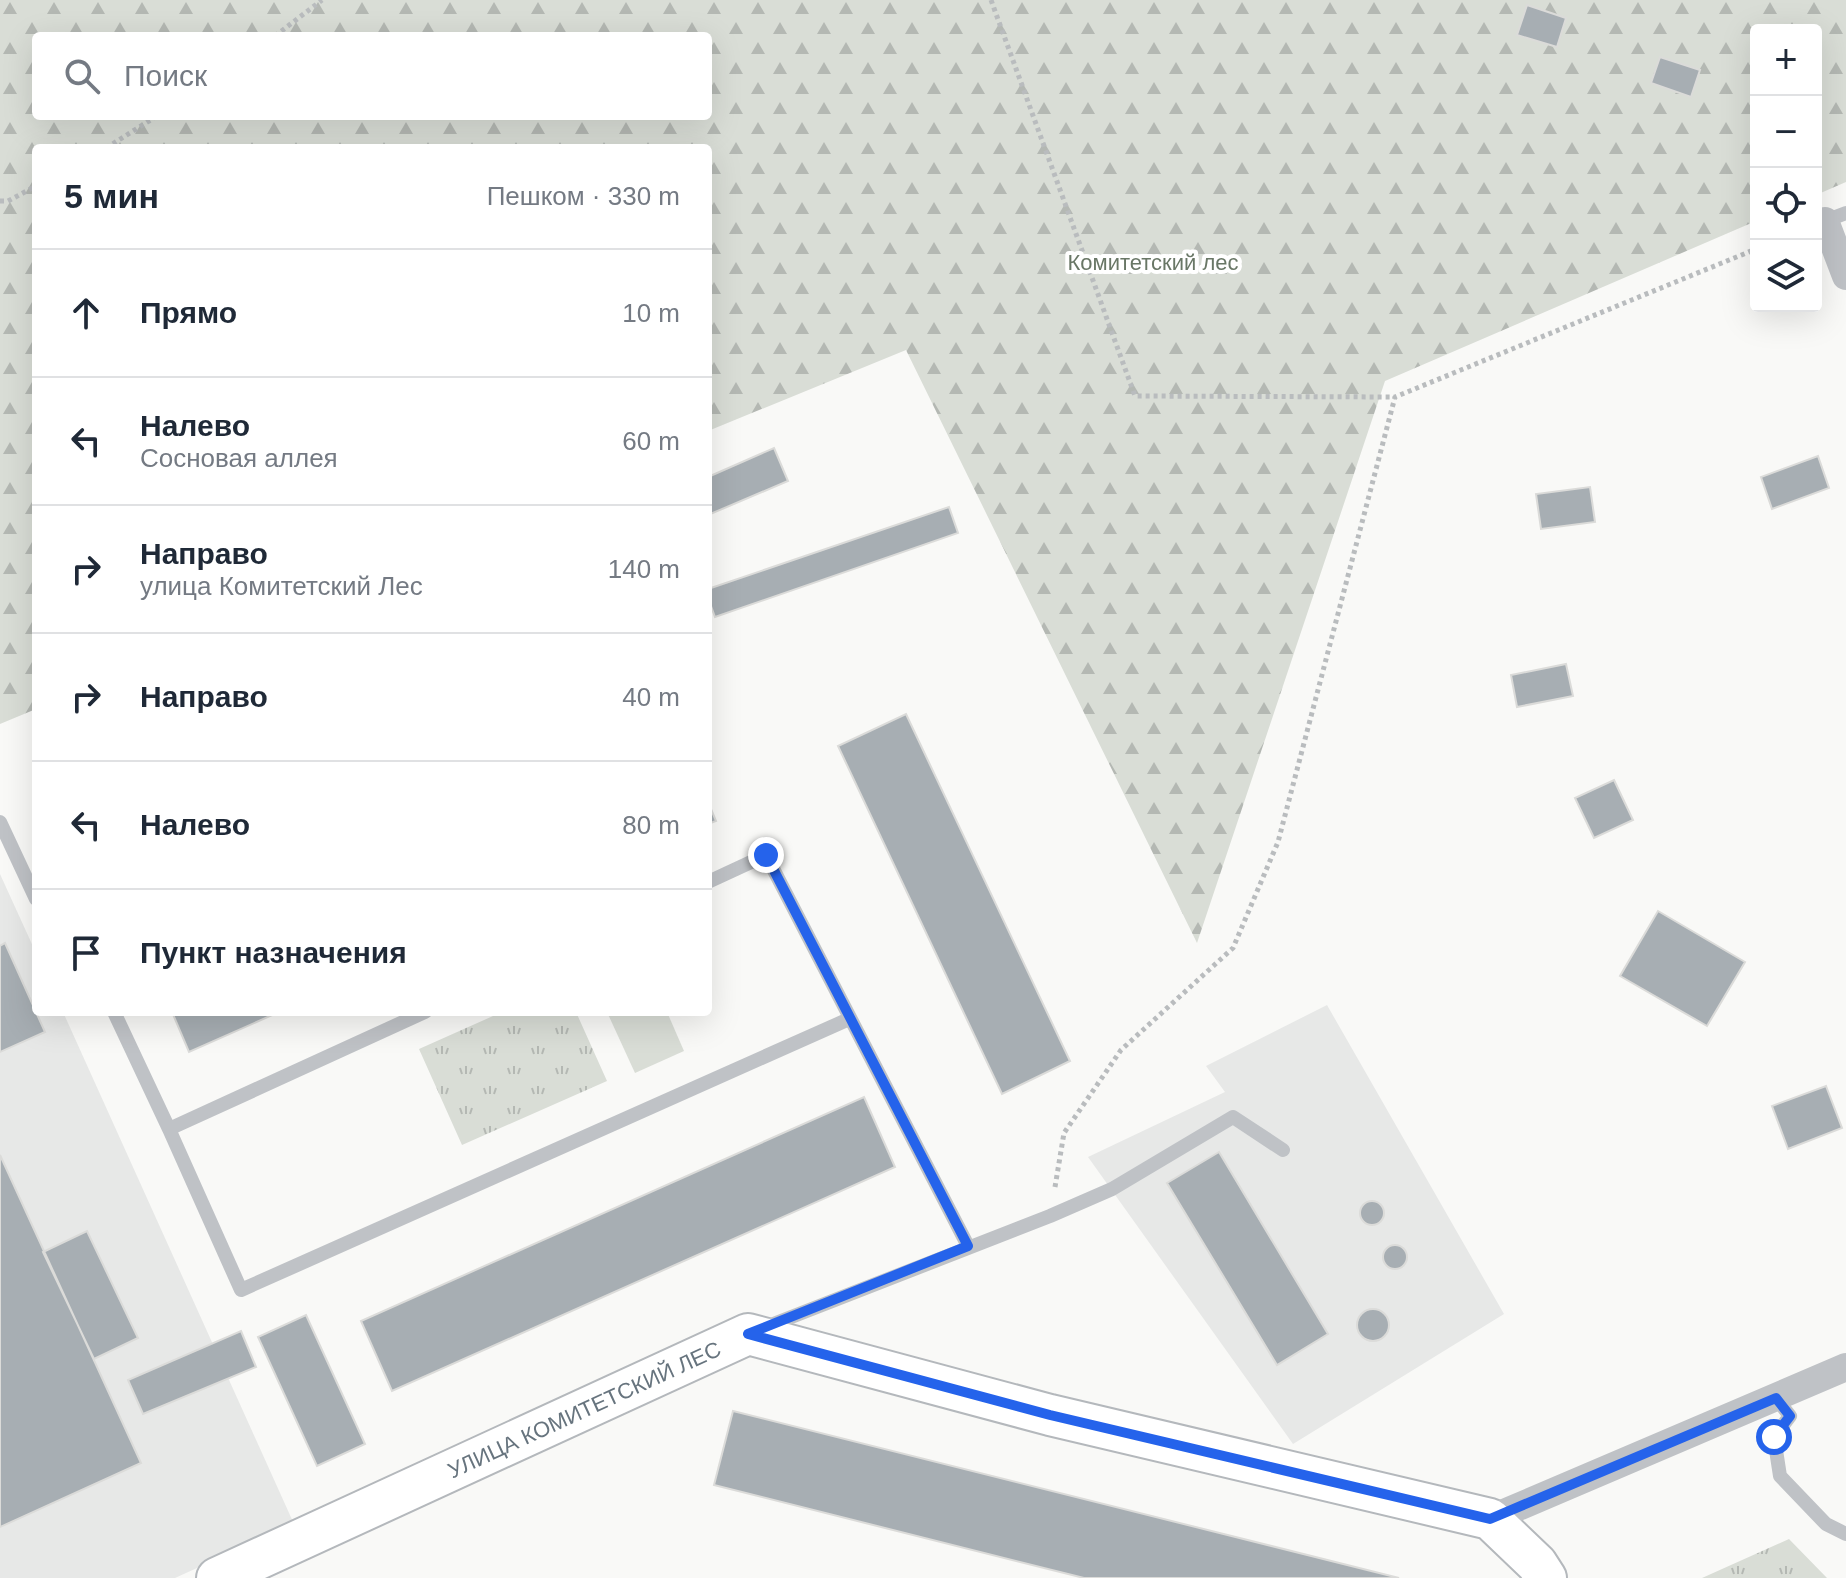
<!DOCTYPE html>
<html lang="ru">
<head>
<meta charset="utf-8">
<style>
	:root { --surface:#fff; --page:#f6f6f7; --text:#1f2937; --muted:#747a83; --line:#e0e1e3 }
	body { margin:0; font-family:Arial,sans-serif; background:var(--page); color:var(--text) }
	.controls { position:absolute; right:24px; top:24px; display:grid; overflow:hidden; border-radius:8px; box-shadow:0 8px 32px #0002 }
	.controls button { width:72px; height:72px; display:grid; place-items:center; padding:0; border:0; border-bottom:2px solid var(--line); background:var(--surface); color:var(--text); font:40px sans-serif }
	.stop { position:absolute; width:24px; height:24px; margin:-18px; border:6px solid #2563eb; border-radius:50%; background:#fff }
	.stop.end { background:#2563eb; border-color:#fff; box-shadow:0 2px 8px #0008 }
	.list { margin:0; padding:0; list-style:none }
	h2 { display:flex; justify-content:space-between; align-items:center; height:104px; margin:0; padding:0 32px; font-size:34px }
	h2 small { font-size:26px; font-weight:400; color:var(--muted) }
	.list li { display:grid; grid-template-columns:52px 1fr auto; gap:24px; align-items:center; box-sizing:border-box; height:128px; padding:0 32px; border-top:2px solid var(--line) }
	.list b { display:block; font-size:30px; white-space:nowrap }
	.list p { margin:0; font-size:26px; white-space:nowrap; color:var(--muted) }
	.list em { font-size:26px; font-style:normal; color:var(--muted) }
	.icon { flex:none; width:44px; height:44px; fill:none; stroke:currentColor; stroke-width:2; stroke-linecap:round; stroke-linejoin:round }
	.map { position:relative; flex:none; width:1846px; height:1578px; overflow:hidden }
	.search { position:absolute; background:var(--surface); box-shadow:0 8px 32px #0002; left:32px; top:32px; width:680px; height:88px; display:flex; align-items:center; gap:20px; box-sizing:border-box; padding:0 28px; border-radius:8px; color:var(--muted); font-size:30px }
	.panel { position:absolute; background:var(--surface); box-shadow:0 8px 32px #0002; left:32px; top:144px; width:680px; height:872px; border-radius:8px }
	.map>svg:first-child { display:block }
</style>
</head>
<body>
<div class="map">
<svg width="1846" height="1578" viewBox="0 0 1846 1578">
	<defs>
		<pattern id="grass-tufts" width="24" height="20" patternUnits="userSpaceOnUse" patternTransform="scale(2)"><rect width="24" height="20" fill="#d9ddd6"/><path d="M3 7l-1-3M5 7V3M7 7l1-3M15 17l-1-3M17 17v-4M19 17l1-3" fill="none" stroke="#b4b8b3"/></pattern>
		<pattern id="forest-firs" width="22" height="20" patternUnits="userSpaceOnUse" patternTransform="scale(2)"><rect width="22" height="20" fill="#d9ddd6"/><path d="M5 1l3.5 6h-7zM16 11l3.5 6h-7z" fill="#b4b8b3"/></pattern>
	</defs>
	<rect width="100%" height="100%" fill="#f9f9f7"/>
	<path fill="#e7e8e7" d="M0 874 36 953V1012H63L294 1524 175 1578H0Z
		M1327 1005 1504 1314 1293 1444 1088 1157 1225 1092 1206 1066Z"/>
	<path fill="url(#grass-tufts)" d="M502 1012H576L607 1081 462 1145 419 1049Z
		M1789 1539 1827 1578H1702Z"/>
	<path fill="url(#forest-firs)" fill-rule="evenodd" d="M0 0H1846V182L1816 195V30H1756V221L1385 381 1197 943 906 350 708 431V148H36V709L0 724ZM36 36H708V116H36Z"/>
	<path fill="#d9ddd6" d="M607 1012H667L684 1051 635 1073Z"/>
	<path fill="#a7aeb3" stroke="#dbdbd9" stroke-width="2" d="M1527 5 1566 18 1557 47 1517 35Z
		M1660 57 1700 70 1691 97 1651 83Z
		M774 448 788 481 708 515V477Z
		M1818 456 1829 488 1772 509 1761 477Z
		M1590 487 1595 522 1541 529 1536 494Z
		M949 507 958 533 715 617 708 598V589Z
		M1566 664 1573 696 1517 707 1511 675Z
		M906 714 1070 1061 1002 1094 838 746Z
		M1614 780 1633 820 1594 838 1575 798Z
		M708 802 716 821 708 824Z
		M1658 911 1745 962 1707 1026 1620 976Z
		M5 943 45 1032 0 1052V946Z
		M172 1012H279L189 1052Z
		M1826 1086 1842 1128 1788 1149 1772 1106Z
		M864 1097 895 1167 392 1391 361 1321Z
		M1219 1152 1328 1334 1277 1365 1167 1183Z
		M0 1155 141 1463 0 1527Z
		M1360 1213a12 12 0 1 1 24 0a12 12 0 1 1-24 0Z
		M87 1231 138 1338 94 1359 43 1252Z
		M1383 1257a12 12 0 1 1 24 0a12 12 0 1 1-24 0Z
		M1357 1325a16 16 0 1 1 32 0a16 16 0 1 1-32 0Z
		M306 1315 365 1444 317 1466 258 1337Z
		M241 1331 256 1367 143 1414 128 1380Z
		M733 1411 1399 1578H1084L714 1485Z"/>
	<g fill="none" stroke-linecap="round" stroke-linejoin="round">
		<defs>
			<g id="secondary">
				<path id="s1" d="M217 1578 748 1334 1050 1415 1490 1519 1537 1564 1546 1578"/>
			</g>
		</defs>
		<use href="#secondary" stroke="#b4b8bc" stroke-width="44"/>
		<path stroke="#b9bcbe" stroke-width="5" stroke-dasharray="4 4" stroke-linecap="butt" d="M991 0 1135 396 1395 397
			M275 36 322 0
			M106 148 157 116
			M0 201H8L36 186
			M1055 1187 1064 1133 1121 1050 1233 948 1278 842 1395 397 1756 249"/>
		<path stroke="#bfc2c6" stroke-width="14" d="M1825 221 1846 213
			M0 822 36 899
			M708 882 766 855 968 1246
			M114 1012 169 1129 425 1012
			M169 1129 241 1290 849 1019
			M763 1328 1050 1216 1112 1189 1233 1117 1283 1150
			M1776 1398 1790 1416 1774 1437 1780 1476 1826 1524 1846 1534"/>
		<path stroke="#bfc2c6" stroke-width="28" d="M1825 221 1846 276
			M1490 1519 1846 1367"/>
		<use href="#secondary" stroke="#fff" stroke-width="40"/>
	</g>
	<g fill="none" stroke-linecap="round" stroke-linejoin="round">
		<path stroke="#2563eb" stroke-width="10" d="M766 855 968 1246 748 1334 1050 1415 1490 1519 1776 1398 1790 1416 1774 1437"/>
	</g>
	<g text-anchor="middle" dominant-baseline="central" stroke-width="8" stroke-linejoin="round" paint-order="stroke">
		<g font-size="22" fill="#697766" stroke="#fff">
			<text x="1153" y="262">Комитетский лес</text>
		</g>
		<g font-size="22" fill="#67747e" stroke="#fff">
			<text stroke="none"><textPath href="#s1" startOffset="404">УЛИЦА КОМИТЕТСКИЙ ЛЕС</textPath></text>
		</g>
	</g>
</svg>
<div class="controls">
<button>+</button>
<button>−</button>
<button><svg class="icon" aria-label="locate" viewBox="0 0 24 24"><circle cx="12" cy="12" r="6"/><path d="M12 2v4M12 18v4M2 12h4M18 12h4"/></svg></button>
<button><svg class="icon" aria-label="layers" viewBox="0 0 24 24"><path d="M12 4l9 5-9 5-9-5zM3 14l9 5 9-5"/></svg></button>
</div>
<div class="stop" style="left:1774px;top:1437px"></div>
<div class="stop end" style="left:766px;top:855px"></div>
<div class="search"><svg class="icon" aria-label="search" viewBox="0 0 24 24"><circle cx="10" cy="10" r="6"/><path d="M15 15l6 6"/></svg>Поиск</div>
<section class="panel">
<h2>5 мин<small>Пешком · 330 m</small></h2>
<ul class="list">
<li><svg class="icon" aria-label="ahead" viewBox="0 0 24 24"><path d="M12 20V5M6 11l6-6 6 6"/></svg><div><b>Прямо</b></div><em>10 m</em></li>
<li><svg class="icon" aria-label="left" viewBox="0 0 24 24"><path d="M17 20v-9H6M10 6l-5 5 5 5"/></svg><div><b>Налево</b><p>Сосновая аллея</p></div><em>60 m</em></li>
<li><svg class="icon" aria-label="right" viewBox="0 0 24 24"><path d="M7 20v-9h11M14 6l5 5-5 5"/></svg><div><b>Направо</b><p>улица Комитетский Лес</p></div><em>140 m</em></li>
<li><svg class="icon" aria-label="right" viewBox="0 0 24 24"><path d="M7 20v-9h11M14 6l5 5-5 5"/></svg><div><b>Направо</b></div><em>40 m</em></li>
<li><svg class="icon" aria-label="left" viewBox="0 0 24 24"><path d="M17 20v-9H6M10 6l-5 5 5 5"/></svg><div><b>Налево</b></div><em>80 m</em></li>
<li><svg class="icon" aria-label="arrive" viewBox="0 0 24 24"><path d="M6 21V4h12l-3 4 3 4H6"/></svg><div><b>Пункт назначения</b></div></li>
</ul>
</section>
</div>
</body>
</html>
